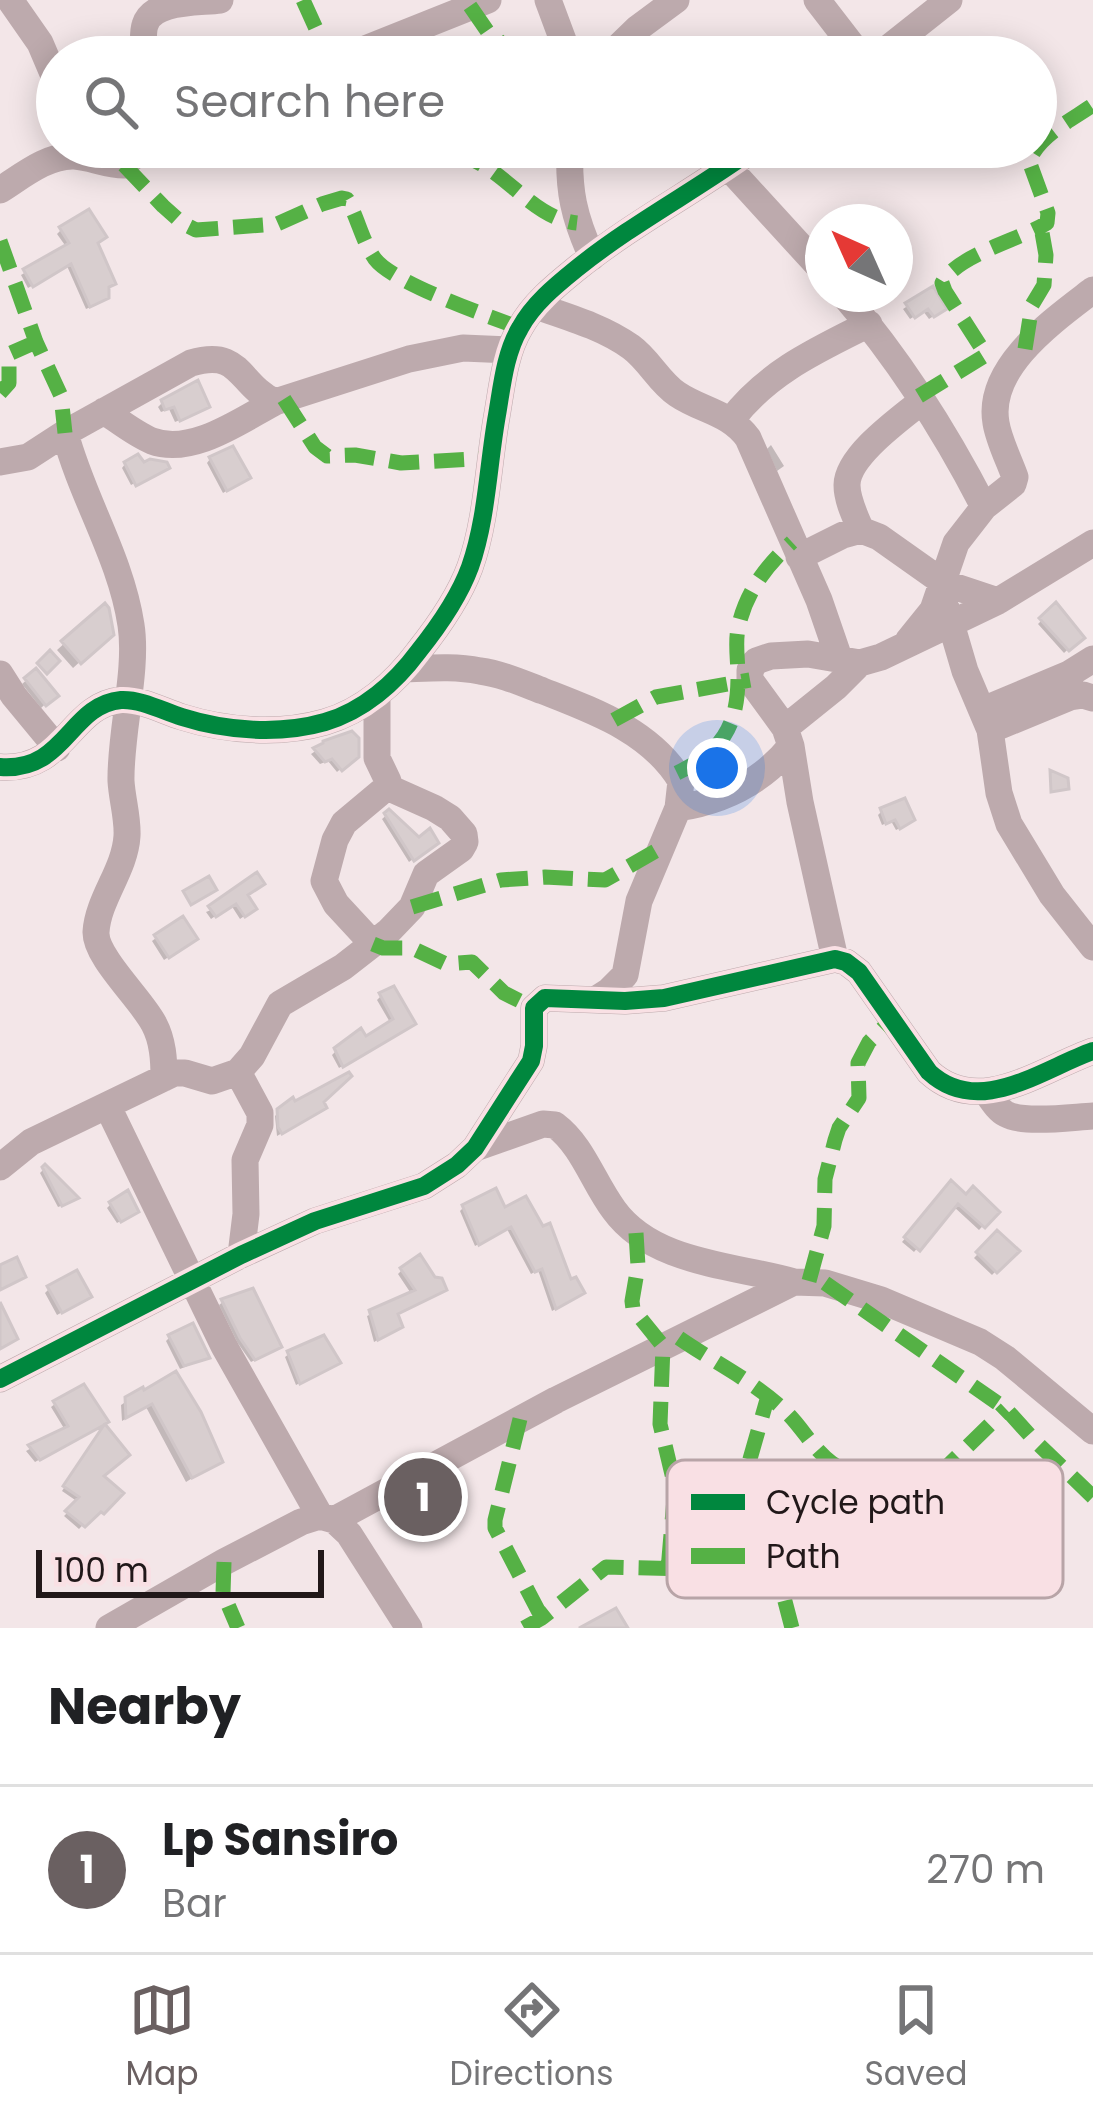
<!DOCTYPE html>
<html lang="en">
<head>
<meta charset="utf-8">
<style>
	:root { --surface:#fff; --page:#f6f6f6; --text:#202124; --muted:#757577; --line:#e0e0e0; --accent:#6a6061 }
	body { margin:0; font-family:Poppins,sans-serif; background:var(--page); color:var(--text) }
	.compass { position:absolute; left:805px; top:204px; width:108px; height:108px; border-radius:50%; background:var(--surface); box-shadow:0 6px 30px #0003; rotate:315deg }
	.scale { position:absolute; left:36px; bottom:30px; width:288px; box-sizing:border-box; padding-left:12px; border:6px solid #211819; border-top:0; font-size:33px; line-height:42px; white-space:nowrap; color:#211819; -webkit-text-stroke:9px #f9e0e4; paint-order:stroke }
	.you { position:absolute; left:717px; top:768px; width:42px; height:42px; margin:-30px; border:9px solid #fff; border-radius:50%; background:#1a73e8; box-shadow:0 0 0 18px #1a73e833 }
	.badge { display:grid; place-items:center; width:78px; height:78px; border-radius:50%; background:var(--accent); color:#fff; font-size:39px; font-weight:700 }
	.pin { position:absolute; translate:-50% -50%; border:6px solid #fff; box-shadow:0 3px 12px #0006 }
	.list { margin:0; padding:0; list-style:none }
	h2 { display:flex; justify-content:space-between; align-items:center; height:156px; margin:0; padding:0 48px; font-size:51px }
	h2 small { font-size:39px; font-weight:400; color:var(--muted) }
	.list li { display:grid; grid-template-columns:78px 1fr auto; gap:36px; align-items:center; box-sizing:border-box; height:168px; padding:0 48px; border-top:3px solid var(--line) }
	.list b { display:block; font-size:45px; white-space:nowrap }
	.list p { margin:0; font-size:39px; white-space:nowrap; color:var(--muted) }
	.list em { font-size:39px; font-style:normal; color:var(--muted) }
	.icon { flex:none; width:66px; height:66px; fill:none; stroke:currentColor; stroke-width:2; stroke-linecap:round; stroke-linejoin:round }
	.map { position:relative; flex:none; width:1093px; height:1628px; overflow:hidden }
	.search { position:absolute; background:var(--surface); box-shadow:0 6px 30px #0003; left:36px; right:36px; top:36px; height:132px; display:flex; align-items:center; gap:30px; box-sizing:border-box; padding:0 42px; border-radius:66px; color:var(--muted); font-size:45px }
	.sheet { height:324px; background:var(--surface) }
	nav { display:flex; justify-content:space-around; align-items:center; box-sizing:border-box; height:168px; border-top:3px solid var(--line); background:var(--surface); font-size:33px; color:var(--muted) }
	nav a { display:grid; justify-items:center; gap:6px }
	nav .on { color:var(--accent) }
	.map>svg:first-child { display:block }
</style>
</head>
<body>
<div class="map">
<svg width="1093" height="1628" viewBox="0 0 1093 1628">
	<rect width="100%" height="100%" fill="#f3e6e8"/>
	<path fill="#0003" d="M311 44 316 54 313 57H287Z
		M61 230 95 244 108 287 106 297 102 302 86 309 67 266 28 288 21 275 67 248 57 234Z
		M932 290 940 312 929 319 923 311 910 319 903 309Z
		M162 403 203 410 175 422 169 409 161 412 158 407Z
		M771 445 784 466 777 471 767 449Z
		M210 459 243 481 223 493 207 463Z
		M125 464 165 466 131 485 122 468Z
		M1056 606 1081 637 1064 653 1038 624Z
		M105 607 103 641 73 668 57 650Z
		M36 672 55 695 41 708 22 684Z
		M320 748 356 755 337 772 328 761 320 764 311 754Z
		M882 811 908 824 896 830 891 821 882 825 878 815Z
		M389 813 419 841 431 846 409 862 382 819Z
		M245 896 250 912 240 919 231 905 211 919 206 912Z
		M156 938 191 942 164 960 152 941Z
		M381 996 408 1027 339 1068 332 1055 336 1051 364 1040 391 1024 377 1000Z
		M321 1102 319 1111 277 1136 275 1116 279 1112Z
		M44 1169 75 1198 72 1202 58 1207 40 1173Z
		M951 1184 966 1197 996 1212 979 1230 953 1206 914 1252 902 1242Z
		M111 1204 131 1215 117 1223 107 1208Z
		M464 1207 504 1211 577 1297 552 1311 538 1270 531 1274 507 1229 475 1246 460 1211Z
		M997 1234 1015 1251 992 1275 974 1258Z
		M402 1270 434 1281 395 1315 396 1330 374 1342 367 1316 412 1295 398 1274Z
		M49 1289 84 1300 57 1315 45 1293Z
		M223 1302 274 1350 251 1362 237 1342 219 1305Z
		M170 1337 207 1358 180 1369 166 1341Z
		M289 1354 333 1366 296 1385 285 1357Z
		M142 1391 220 1461 186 1482 146 1407 122 1421 121 1405Z
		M55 1404 101 1425 35 1462 26 1451 65 1430 51 1407Z
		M103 1428 100 1477 119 1493 97 1516 94 1513 79 1529 64 1516 78 1502 62 1491Z"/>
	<path fill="#d8cecf" stroke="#d0c6c8" stroke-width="3" d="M89 209 107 237 98 243 116 284 109 287V298L90 307 71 264 33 287 23 269 69 243 59 227Z
		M933 286 947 309 934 317 928 309 915 318 905 303Z
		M198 380 210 407 180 421 174 407 165 410 161 400Z
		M233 446 251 478 227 491 209 457Z
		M138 454 144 462 150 459 167 462 170 468 136 486 124 462Z
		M1056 602 1085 638 1069 651 1039 618Z
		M105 603 109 608 114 635 81 664 61 641Z
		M50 650 60 661 47 674 37 663Z
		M36 668 59 696 46 706 24 678Z
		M352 731 359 738V757L342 771 332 759 325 762 313 748 323 743V741Z
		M1050 770 1068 778 1069 789 1051 792Z
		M905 798 915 820 900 829 895 820 886 824 880 808Z
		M389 809 419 837 430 828 439 843 414 861 384 813Z
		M257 872 265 884 248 895 257 909 245 917 236 904 216 917 208 906Z
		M209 876 217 890 191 905 183 891Z
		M183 916 198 939 169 958 154 935Z
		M394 986 416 1024 343 1067 334 1048 361 1028 366 1036 393 1019 379 993Z
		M349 1072 352 1076 324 1102 327 1108 282 1134 278 1127 277 1109 293 1097 295 1101Z
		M45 1164 79 1198 62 1206 42 1167Z
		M951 1180 966 1194 973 1186 1000 1212 985 1228 958 1204 920 1251 904 1237Z
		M496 1188 505 1207 526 1196 543 1226 550 1223 571 1279 576 1277 585 1293 556 1309 542 1269 535 1272 511 1227 479 1245 462 1205Z
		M128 1190 139 1212 121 1222 109 1202Z
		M997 1230 1020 1251 997 1273 976 1252Z
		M420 1254 435 1277 442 1278 447 1290 398 1314 403 1327 378 1340 369 1310 415 1290 400 1268Z
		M17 1257 26 1277 0 1290V1265Z
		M77 1270 92 1297 62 1313 47 1286Z
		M253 1288 282 1347 255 1360 240 1338 221 1299Z
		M0 1302 18 1339 0 1349Z
		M193 1323 210 1358 184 1366 168 1335Z
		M324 1335 341 1363 300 1384 287 1351Z
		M176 1371 201 1412 223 1462 192 1478 152 1404 126 1418 125 1397 143 1387 144 1390Z
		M84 1384 109 1422 105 1424 130 1455 104 1476 124 1493 104 1514 101 1512 85 1527 65 1511 79 1497 63 1486 104 1425 40 1460 28 1445 68 1426 53 1401Z
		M616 1608 628 1628H579Z"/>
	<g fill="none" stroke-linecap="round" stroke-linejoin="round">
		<path stroke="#bdaaad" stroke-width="27" d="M10 0 40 43 57 83
			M548 0 564 43 567 57
			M817 0 861 57
			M144 57C144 47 142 34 145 25 152 0 198 3 220 0
			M345 57 488 0
			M608 57 638 28 676 0
			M877 57 949 0
			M570 147C568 191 574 217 592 257
			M728 167 823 271
			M0 190C21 177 47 155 74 156 91 157 106 165 124 165L138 152 139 147
			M843 294C898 358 945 431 984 507
			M536 306C568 317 603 327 631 347 649 360 659 382 677 394 702 411 729 412 748 438L819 600 839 658
			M104 411C119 421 135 434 152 441 192 456 241 420 275 402
			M732 419C768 372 817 350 869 324
			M65 433C82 498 121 558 131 625 138 670 120 733 121 781 122 799 128 818 127 836 125 870 98 899 96 932 95 957 142 1000 154 1024 163 1041 164 1060 164 1078
			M0 462 28 457 65 433 191 363C242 348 237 384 275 402L409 359 463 348 510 350
			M861 530C855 516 847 500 847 485 847 456 901 418 922 401
			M799 557 843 535 861 530 879 537 944 583 998 601
			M947 610 965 671 990 730 999 793 1009 824 1052 895 1093 947
			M908 641 933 610 956 543 984 507 1013 484 1015 477C1009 460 999 441 996 423 986 367 1054 320 1093 290
			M406 669C431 668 455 666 480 671 502 674 522 683 543 691 594 711 651 731 681 781L678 808 639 901 625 975 609 991 595 1000
			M0 674 14 696 57 748
			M983 710 1069 674 1093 659
			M785 728 836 687 860 663
			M990 730 1070 697 1083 695 1093 698
			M0 767C66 772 69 705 121 700 141 699 163 711 182 717 226 731 280 735 325 722 363 711 395 683 418 652 438 627 459 597 470 567 487 519 488 465 497 415 502 386 505 353 520 328 533 304 555 286 576 269 633 223 697 190 756 147
			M678 808C724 801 762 782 791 746
			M373 944 336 904 324 881 335 840 344 823 387 787 388 781 377 758V695
			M835 959 800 802 791 746 785 728 750 680V670L756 661 771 656 808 654 860 663 881 657 998 601 1093 543
			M238 1072 260 1113V1125L245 1160 246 1214 241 1255
			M987 1093C992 1100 998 1110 1006 1114 1024 1124 1072 1117 1093 1116
			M108 1107 224 1346 320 1516
			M475 1148 543 1124 555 1125C583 1146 593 1182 614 1210 653 1264 735 1265 794 1282
			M0 1167 31 1142 174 1073H185L212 1081 238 1072 252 1056 280 1004 343 967 388 932 412 907 426 874 461 849 465 842 464 834 450 818 434 808 387 787
			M0 1379 241 1255 315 1221 424 1186 457 1165 475 1148 531 1061 534 1046V1008L545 998 625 1001 664 998 835 959 846 962 859 972 929 1072C979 1118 1040 1070 1093 1051
			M334 1520 556 1400 794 1282 825 1283 881 1300 980 1342 1005 1358 1093 1431
			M109 1628 224 1562 301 1522 320 1516 334 1520 349 1534 409 1628"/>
		<path stroke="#55b145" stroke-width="15" stroke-dasharray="30 15" stroke-linecap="butt" d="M303 0 329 57
			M470 6 488 32 518 57
			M410 147C432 161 451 149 473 160 511 177 534 218 577 223
			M124 165 163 206 182 223 196 230 277 224 322 204 342 198 347 199C358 218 362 241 375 259 393 283 488 316 520 328
			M0 241 36 342 61 396 65 433
			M1025 349 1032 305 1044 285 1046 255 1041 227
			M0 393 9 383V354L36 342
			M919 396 986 355 945 291 942 283C957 255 1019 240 1047 223L1048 213 1029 161C1040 135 1070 121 1093 105
			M284 399 315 447 327 456 355 455 401 463 490 458
			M614 720 656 697 750 680
			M677 773C722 751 738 727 738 676 738 661 735 644 738 629 745 593 766 566 792 542
			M412 907 501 880 545 877 605 880 661 848
			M373 944 383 948H412L446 964 472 962 504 993 534 1008
			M636 1233 638 1266 632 1301 633 1309 663 1346 660 1424 675 1487 668 1570
			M809 1281 824 1226 825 1179 835 1140 839 1128 859 1098 858 1063 869 1042 892 1019
			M825 1283 1006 1409 1035 1441 1093 1497
			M679 1338C715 1363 756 1382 788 1414 803 1429 814 1450 832 1463 857 1482 884 1467 908 1495
			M520 1419 495 1520V1528L542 1618
			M741 1473 781 1586 792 1628
			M673 1501C695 1496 732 1482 748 1466L768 1396
			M224 1562 223 1593 238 1628
			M524 1628 542 1618 606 1567 690 1569 766 1547 866 1513 908 1495 932 1481 1006 1409"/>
		<defs>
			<path id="cycleway" d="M0 767C66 772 69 705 121 700 141 699 163 711 182 717 226 731 280 735 325 722 363 711 395 683 418 652 438 627 459 597 470 567 487 519 488 465 497 415 502 386 505 353 520 328 533 304 555 286 576 269 633 223 697 190 756 147
				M0 1379 241 1255 315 1221 424 1186 457 1165 475 1148 531 1061 534 1046V1008L545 998 625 1001 664 998 835 959 846 962 859 972 929 1072C979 1118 1040 1070 1093 1051"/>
		</defs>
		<use href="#cycleway" stroke="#f9e0e4" stroke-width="26"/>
		<use href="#cycleway" stroke="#00873e" stroke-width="18"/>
	</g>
	<rect x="667" y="1460" width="396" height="138" rx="18" fill="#f9e0e4" stroke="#b8a4a7" stroke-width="3"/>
	<rect x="691" y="1494" width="54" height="16" fill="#00873e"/>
	<rect x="691" y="1548" width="54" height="16" fill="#55b145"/>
	<g font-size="33" fill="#211819">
		<text x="766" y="1514">Cycle path</text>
		<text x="766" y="1568">Path</text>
	</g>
</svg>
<svg class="compass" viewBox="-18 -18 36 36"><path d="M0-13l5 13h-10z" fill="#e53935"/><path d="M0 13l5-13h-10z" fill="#757577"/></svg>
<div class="scale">100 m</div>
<div class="you"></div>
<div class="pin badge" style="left:423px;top:1497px">1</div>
<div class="search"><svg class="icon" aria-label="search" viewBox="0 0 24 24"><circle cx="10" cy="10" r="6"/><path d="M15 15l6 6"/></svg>Search here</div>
</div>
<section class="sheet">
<h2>Nearby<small></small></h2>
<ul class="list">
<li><span class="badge">1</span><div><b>Lp Sansiro</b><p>Bar</p></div><em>270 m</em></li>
</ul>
</section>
<nav>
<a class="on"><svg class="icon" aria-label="map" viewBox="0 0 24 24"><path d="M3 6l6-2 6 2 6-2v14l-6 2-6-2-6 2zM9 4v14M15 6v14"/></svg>Map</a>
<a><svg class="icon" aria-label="directions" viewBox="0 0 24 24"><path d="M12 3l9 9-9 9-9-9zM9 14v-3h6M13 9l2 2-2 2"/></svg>Directions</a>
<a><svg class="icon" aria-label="saved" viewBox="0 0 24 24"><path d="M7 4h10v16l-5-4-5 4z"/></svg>Saved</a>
</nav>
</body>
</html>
